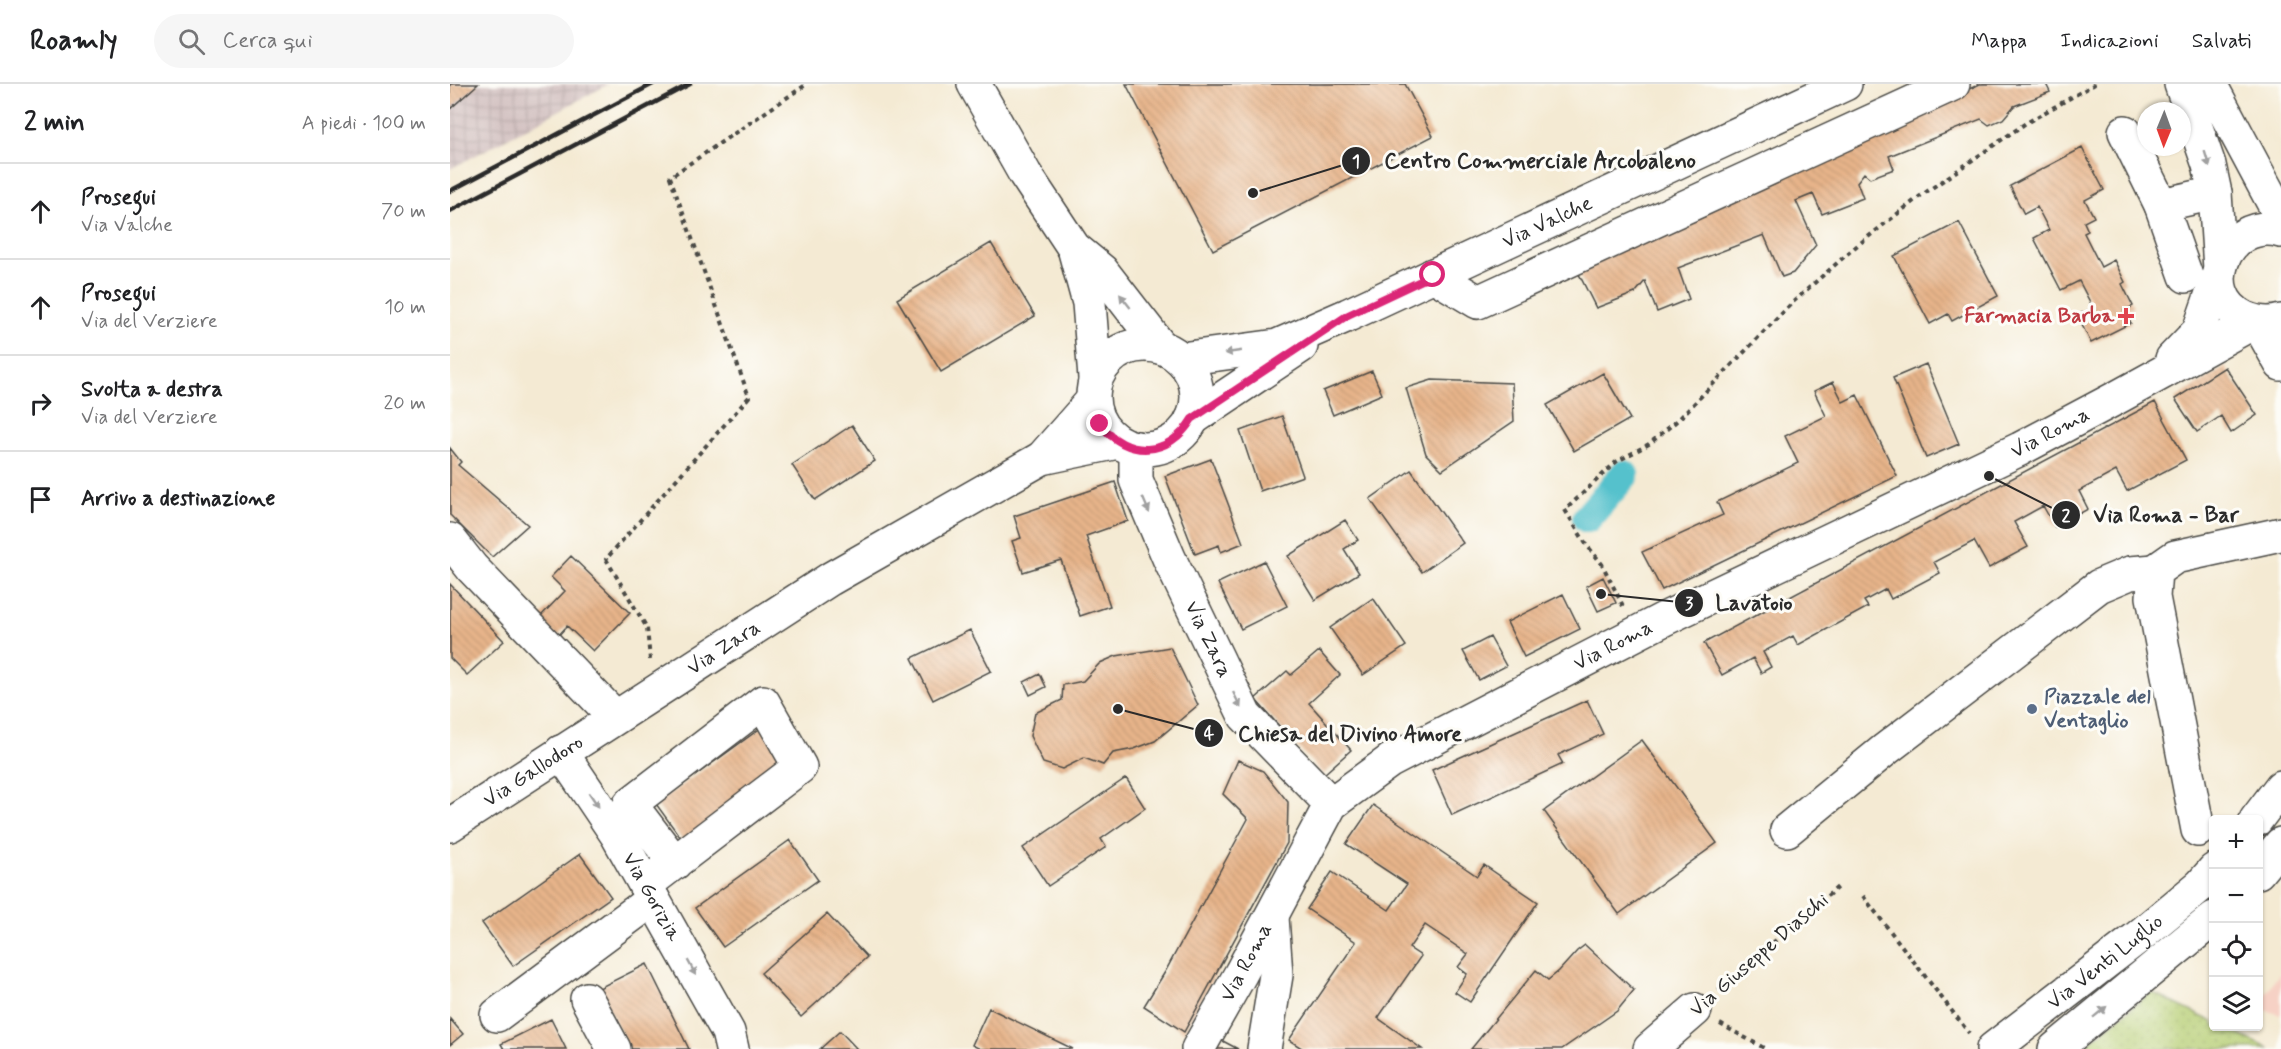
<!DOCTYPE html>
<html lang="it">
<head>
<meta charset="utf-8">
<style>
	:root { --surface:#fff; --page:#f6f6f6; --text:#202124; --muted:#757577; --line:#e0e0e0 }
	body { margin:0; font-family:Mynerve,sans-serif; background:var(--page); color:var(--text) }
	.controls { position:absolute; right:18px; bottom:18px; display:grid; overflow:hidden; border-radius:6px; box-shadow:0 2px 4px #0004 }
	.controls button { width:54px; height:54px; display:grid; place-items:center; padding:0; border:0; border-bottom:2px solid var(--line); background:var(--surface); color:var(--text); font:30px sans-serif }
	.compass { position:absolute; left:1687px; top:18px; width:54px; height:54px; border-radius:50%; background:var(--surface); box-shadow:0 2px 4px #0004; rotate:181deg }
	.stop { position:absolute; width:18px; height:18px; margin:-14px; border:4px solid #db2777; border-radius:50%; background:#fff }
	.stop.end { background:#db2777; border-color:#fff; box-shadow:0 2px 6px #0008 }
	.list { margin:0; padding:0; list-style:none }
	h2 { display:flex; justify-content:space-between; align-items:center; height:78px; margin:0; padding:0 24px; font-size:26px }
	h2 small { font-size:20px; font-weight:400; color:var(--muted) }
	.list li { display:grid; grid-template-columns:39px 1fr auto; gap:18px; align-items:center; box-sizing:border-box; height:96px; padding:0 24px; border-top:2px solid var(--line) }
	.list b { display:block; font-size:22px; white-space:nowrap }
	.list p { margin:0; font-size:20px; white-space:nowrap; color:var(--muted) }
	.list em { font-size:20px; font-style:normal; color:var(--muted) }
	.icon { flex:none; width:33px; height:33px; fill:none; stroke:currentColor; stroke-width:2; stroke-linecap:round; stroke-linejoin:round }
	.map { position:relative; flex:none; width:1831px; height:965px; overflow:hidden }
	header { display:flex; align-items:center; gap:36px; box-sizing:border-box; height:84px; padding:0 30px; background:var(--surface); border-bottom:2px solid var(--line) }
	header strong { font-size:28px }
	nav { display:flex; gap:33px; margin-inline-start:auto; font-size:21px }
	.search { width:420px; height:54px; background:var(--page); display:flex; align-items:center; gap:15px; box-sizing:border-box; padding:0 21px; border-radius:33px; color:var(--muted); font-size:22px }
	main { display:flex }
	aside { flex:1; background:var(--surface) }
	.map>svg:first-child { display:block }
</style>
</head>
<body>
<header>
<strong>Roamly</strong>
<div class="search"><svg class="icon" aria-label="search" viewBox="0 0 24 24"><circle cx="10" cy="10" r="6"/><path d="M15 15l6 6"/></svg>Cerca qui</div>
<nav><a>Mappa</a><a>Indicazioni</a><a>Salvati</a></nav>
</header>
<main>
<aside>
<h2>2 min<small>A piedi · 100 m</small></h2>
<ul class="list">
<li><svg class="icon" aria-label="ahead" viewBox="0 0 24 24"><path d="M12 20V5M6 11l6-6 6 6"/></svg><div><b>Prosegui</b><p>Via Valche</p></div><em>70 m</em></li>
<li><svg class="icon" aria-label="ahead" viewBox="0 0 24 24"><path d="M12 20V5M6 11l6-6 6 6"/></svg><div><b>Prosegui</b><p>Via del Verziere</p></div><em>10 m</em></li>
<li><svg class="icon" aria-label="right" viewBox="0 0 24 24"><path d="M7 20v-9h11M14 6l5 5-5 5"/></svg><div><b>Svolta a destra</b><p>Via del Verziere</p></div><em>20 m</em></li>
<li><svg class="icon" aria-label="arrive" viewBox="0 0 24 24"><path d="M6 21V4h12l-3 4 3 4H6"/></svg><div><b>Arrivo a destinazione</b></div></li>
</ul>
</aside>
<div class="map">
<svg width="1831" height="965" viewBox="0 0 1831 965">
	<defs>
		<pattern id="industrial-grid" width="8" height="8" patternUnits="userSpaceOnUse" patternTransform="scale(1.5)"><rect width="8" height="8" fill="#d1bfbf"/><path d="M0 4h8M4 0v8" fill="none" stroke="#b4a4a4"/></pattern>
		<pattern id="park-dots" width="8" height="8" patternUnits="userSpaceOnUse" patternTransform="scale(1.5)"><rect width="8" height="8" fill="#b5cd72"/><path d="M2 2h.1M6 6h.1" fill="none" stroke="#9cb063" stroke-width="1.8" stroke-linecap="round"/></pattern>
		<pattern id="building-back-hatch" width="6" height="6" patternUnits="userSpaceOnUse" patternTransform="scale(1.5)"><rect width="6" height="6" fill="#e7b48a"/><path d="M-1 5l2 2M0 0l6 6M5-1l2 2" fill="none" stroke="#c69b77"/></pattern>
	</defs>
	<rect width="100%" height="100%" fill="#fdfcf7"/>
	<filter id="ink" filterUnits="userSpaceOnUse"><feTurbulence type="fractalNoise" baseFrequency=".0167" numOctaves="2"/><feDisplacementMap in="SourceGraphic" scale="12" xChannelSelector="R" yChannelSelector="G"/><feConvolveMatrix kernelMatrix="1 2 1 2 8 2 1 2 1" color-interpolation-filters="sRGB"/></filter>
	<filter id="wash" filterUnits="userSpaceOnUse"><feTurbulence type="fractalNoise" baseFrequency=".008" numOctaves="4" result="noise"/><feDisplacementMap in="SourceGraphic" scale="24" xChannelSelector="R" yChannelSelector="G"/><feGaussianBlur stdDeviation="1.35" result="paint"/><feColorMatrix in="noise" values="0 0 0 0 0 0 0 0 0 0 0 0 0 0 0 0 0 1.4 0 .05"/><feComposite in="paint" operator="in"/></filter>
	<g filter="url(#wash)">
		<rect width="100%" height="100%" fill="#f4ead3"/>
		<path fill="#f6d1c5" d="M1831 887V931L1809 924 1808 921Z"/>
		<path fill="url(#industrial-grid)" d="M0 0H159L0 85Z"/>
		<path fill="url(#park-dots)" stroke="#707c4e" stroke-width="1.5" d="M1701 908 1763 938 1764 942 1773 943 1820 965H1631Z"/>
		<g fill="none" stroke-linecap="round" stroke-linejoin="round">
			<path stroke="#54c1cc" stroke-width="30" d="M1137 434 1174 391"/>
		</g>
		<g id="blocks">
			<path fill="url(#building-back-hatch)" d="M0 0H28L0 25Z
				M676 0H955L983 52 763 166Z
				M1530 0H1596L1600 8 1564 22 1553 35 1539 41 1531 35 1439 72 1444 85 1420 94 1414 89 1407 98 1413 114 1372 130 1363 110 1346 117 1366 161 1343 189 1332 193 1314 151 1228 184 1239 215 1207 228 1195 197 1185 209 1146 224 1127 186Z
				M1632 64 1654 106 1635 116 1644 133 1634 138 1638 147 1634 149 1651 183 1664 176 1675 198 1672 200 1683 222 1674 227 1681 239 1641 259 1627 231 1643 224 1629 197 1611 206 1584 154 1599 146 1587 123 1574 130 1560 102Z
				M1509 138 1548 212 1502 237 1498 230 1480 240 1444 172Z
				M541 159 585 232 491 288 447 215Z
				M1476 280 1509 360 1476 374 1443 294Z
				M1775 283 1807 331 1781 349 1771 332 1747 348 1725 315Z
				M922 287 932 310 883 331 873 307Z
				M1153 289 1180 335 1124 367 1097 321Z
				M982 296 1062 299 1064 337 992 386 976 370 956 304Z
				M1383 298 1393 318 1407 311 1447 392 1212 506 1192 468 1273 431 1267 418 1348 379 1335 352 1376 332 1364 307Z
				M1705 318 1736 376 1677 407 1666 387 1629 407 1638 425 1605 443 1593 422 1564 438 1578 463 1539 484 1524 457 1484 478 1490 489 1441 515 1436 505 1414 517 1418 523 1348 561 1343 552 1313 568 1321 583 1311 589 1303 574 1272 591 1254 559Z
				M832 332 853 392 810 407 790 347Z
				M402 341 425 377 365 416 342 381Z
				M0 364 11 378 8 381 78 441 42 473 0 431Z
				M761 375 793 459 771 468 769 461 745 470 715 392Z
				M961 386 1013 459 972 488 920 415Z
				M665 398 678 437 636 452 660 522 630 532 611 476 573 488 562 457 571 454 564 432Z
				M895 436 908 456 894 465 909 489 865 516 838 472Z
				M121 472 180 529 143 567 117 542 107 553 89 534 115 507 101 493Z
				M814 477 837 522 791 545 768 499Z
				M1153 493 1166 519 1148 527 1136 502Z
				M0 500 54 557 17 591 0 574Z
				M1113 510 1130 545 1074 573 1057 538Z
				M923 514 956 562 913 591 880 544Z
				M520 546 541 587 483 616 462 574Z
				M1040 553 1056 582 1029 596 1013 567Z
				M720 563 748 621 705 657 684 665 663 669 653 681 634 674 612 685 593 679 580 652 585 629 612 616 613 601 633 597 650 579 666 572Z
				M869 567 890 591 859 619 901 666 873 691 805 615 837 587 841 591Z
				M590 590 596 603 580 611 574 598Z
				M1137 616 1153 650 1108 671 1113 680 1002 731 982 686Z
				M315 641 341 677 233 757 206 720Z
				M1192 656 1267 759 1169 830 1094 727Z
				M788 676 813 687 838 718 837 759 734 948 694 922 715 888 798 735 773 710Z
				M676 694 695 724 651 755 656 763 598 802 573 764Z
				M923 721 1027 792 1034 781 1088 818 1020 918 1005 908 1017 890 1008 883 1018 870 975 841 959 864 971 872 928 934 972 965H853L839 956 906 858 857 825 882 788 939 826 957 800 896 760Z
				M340 756 368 796 273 863 245 824Z
				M130 770 161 813 63 882 32 839Z
				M377 830 417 873 351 933 311 889Z
				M1135 861 1184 906 1167 927 1112 965H1021L1086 886 1098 896 1109 887 1127 867Z
				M197 880 239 965H179L149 904Z
				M539 924 623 965H530L522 961Z
				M0 935 13 950 0 961Z
				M101 935 116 965H54L51 960Z
				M390 947 407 965H370Z
				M769 955 788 965H764Z"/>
		</g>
	</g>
	<g filter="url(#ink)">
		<use href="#blocks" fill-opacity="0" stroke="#494844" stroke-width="1.5"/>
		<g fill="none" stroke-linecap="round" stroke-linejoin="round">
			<defs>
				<g id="minor">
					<path d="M524 0 575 90 624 164 652 187 711 263"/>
					<path d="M1675 48 1711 121 1736 192"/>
					<path d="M1711 121 1765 109"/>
					<path d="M624 164 639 219 645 294"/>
					<path d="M983 191 1028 218 1503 0"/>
					<path id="s1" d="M686 364V396L719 474 795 632 881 720"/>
					<path d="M0 456 22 484 165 633"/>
					<path id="s2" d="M111 668 167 751 278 948 282 965"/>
					<path d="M1337 746 1436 665 1649 502 1680 489 1705 487"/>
					<path d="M1748 746 1703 513 1705 487 1725 473 1831 450"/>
					<path d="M195 801 350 683 313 618 180 720 225 779"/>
					<path d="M137 915 164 965"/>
					<path d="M47 931 203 815"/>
					<path d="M814 965 826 891 822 833"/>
					<path d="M1200 965 1245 926"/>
				</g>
				<g id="major">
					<path d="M1731 0 1759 81 1765 109 1770 185"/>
					<path d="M1760 0 1831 133"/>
					<path d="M1831 147C1775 132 1744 210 1795 234 1807 239 1818 241 1831 237"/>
					<path d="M1808 239 1831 280"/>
					<circle cx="695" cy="313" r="52"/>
					<path id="s3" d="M731 275 827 262 898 231 1395 0"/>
					<path d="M1722 275 1749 247 1769 189"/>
					<path d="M742 335 851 262"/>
					<path d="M592 374 642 317"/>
					<path d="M1806 736 1831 703"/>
					<path id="s4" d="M0 741 380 495 592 374 668 358"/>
					<path d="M1808 788 1831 760"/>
					<path id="s5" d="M748 965 791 889 881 720 940 677 1214 535 1570 365 1668 313 1804 238"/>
					<path id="s6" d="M1543 965 1687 854 1751 801 1764 786"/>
					<path d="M1605 965 1764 834"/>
				</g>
			</defs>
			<use href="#minor" stroke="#494844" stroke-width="36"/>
			<use href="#major" stroke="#494844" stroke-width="36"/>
			<path stroke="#494844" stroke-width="4" stroke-dasharray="4.5 4.5" stroke-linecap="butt" d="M1173 522 1152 480 1136 460 1115 426 1166 378 1199 360 1229 335 1343 218 1404 164 1469 113 1576 39 1645 0
				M200 576 197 544 156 475 299 313 220 93 357 0
				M1413 812 1519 949
				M1268 906 1390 801
				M1270 940 1316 965"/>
			<use href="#minor" stroke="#fff" stroke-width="33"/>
			<use href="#major" stroke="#fff" stroke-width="33"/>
			<path stroke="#2b2b2b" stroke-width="4.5" d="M0 107 203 0
				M0 127 240 0"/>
		</g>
		<defs><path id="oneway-solid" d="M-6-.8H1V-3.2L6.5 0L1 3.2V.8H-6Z" transform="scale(1.5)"/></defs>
		<g fill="#a0a0a0">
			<use href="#oneway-solid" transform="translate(1757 75) rotate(73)"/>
			<use href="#oneway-solid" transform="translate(675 217) rotate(-128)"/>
			<use href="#oneway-solid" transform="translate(783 268) rotate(172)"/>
			<use href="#oneway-solid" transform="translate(696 421) rotate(67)"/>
			<use href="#oneway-solid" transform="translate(787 616) rotate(64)"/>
			<use href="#oneway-solid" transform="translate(144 716) rotate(56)"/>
			<use href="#oneway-solid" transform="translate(242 884) rotate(61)"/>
			<use href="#oneway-solid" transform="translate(1650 928) rotate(-39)"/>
		</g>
	</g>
	<g fill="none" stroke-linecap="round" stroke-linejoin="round" filter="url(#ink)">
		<path stroke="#db2777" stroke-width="8" d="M650 340C677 375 719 373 742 335L898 231 983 191"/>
	</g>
	<path fill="#e0444e" stroke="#fdfcf7" stroke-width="2" d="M1673 223h6v6h6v6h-6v6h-6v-6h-6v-6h6z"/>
	<circle fill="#5c6f8a" stroke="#fdfcf7" stroke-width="2" cx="1582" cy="625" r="6"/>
	<g text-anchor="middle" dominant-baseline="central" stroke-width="6" stroke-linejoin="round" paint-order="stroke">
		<g font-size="21" fill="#2b2b2b" stroke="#fdfcf7">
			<text stroke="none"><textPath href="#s3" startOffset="394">Via Valche</textPath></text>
			<text stroke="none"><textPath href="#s5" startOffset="1089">Via Roma</textPath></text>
			<text stroke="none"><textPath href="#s1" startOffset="207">Via Zara</textPath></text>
			<text stroke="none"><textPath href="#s5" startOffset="603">Via Roma</textPath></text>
			<text stroke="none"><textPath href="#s4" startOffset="326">Via Zara</textPath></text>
			<text stroke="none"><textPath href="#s4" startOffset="99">Via Gallodoro</textPath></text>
			<text stroke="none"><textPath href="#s2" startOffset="171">Via Gorizia</textPath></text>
			<text transform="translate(1309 871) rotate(-41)">Via Giuseppe Diaschi</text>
			<text stroke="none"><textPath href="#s6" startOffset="142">Via Venti Luglio</textPath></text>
			<text stroke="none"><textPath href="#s5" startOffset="99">Via Roma</textPath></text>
		</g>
		<g font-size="21" font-weight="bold" fill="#be3a42" stroke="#fdfcf7" text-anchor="end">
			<text x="1664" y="232">Farmacia Barba</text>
		</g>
		<g font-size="21" font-weight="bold" fill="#4e5e75" stroke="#fdfcf7" text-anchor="start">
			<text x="1594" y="613">Piazzale del<tspan x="1594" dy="24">Ventaglio</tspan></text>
		</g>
	</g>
	<path fill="none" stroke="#2b2b2b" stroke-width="2" d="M803 109L906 77M1539 392L1616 431M1151 510L1239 519M668 625L759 649"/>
	<g fill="#2b2b2b" stroke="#fdfcf7" stroke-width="2">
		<circle cx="803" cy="109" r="6"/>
		<circle cx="1539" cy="392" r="6"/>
		<circle cx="1151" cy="510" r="6"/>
		<circle cx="668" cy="625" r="6"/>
		<circle cx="906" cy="77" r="15"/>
		<circle cx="1616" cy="431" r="15"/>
		<circle cx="1239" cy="519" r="15"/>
		<circle cx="759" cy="649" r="15"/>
	</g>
	<g font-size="18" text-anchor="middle" font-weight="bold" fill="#fff">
		<text x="906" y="83">1</text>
		<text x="1616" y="437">2</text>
		<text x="1239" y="525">3</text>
		<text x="759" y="655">4</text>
	</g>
	<g font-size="22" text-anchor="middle" font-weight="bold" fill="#2b2b2b" stroke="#fdfcf7" stroke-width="6" stroke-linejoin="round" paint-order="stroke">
		<text x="1090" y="84">Centro Commerciale Arcobaleno</text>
		<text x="1716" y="438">Via Roma - Bar</text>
		<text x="1304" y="526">Lavatoio</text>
		<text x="900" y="657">Chiesa del Divino Amore</text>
	</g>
</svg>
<div class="controls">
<button>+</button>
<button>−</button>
<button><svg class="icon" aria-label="locate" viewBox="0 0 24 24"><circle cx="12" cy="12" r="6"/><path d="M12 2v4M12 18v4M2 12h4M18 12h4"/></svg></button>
<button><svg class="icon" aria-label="layers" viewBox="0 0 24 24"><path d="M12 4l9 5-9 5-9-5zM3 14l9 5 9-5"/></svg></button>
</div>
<svg class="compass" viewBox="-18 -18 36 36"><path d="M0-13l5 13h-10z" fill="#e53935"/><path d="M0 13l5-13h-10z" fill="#757577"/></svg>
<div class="stop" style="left:983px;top:191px"></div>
<div class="stop end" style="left:650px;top:340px"></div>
</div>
</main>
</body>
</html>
